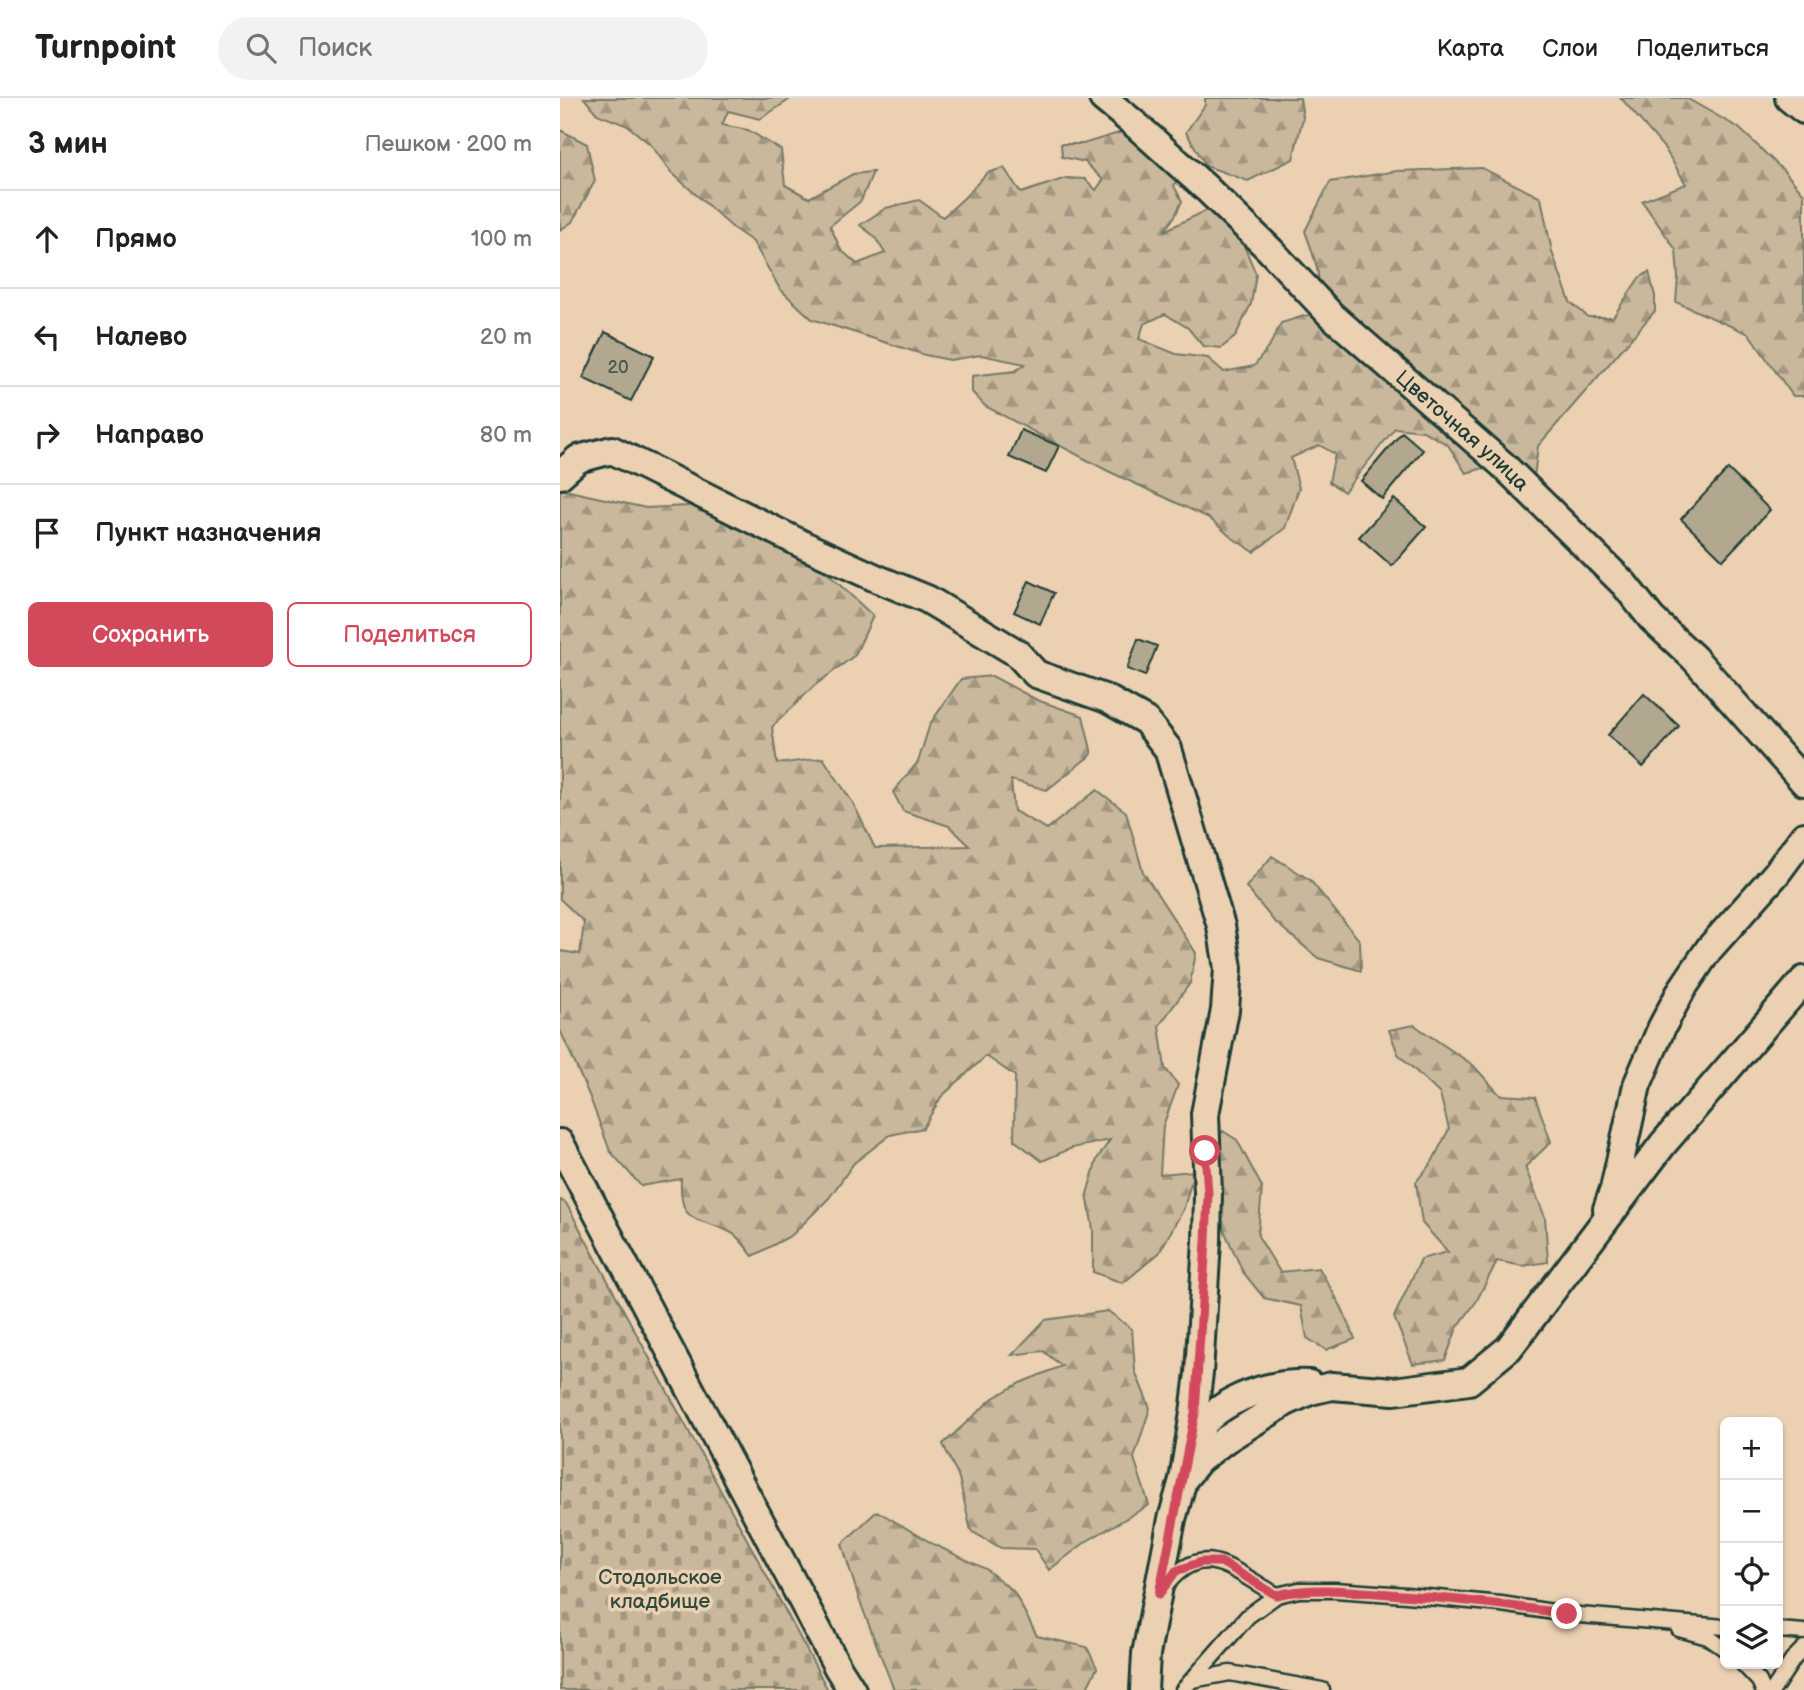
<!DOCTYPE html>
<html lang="ru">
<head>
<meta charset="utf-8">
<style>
	:root { --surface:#fff; --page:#f2f2f2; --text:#202124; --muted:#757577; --line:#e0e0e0; --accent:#d1495b }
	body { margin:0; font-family:"Balsamiq Sans",sans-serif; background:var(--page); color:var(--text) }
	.controls { position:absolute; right:21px; bottom:21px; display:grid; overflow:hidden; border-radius:10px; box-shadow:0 2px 5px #0004 }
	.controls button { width:63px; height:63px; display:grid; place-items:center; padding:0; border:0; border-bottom:2px solid var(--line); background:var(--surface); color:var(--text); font:35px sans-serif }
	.stop { position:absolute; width:21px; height:21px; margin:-16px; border:5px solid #d1495b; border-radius:50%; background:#fff }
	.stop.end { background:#d1495b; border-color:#fff; box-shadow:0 2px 7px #0008 }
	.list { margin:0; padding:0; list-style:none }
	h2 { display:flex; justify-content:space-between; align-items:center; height:91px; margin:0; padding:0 28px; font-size:30px }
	h2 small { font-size:23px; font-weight:400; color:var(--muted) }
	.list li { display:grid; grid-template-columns:46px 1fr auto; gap:21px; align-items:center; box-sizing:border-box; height:98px; padding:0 28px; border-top:2px solid var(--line) }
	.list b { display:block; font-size:26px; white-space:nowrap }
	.list em { font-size:23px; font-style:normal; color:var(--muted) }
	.actions { display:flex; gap:14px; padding:21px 28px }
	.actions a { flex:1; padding:16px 0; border:2px solid var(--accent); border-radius:10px; text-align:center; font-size:24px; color:var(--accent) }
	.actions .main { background:var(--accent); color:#fff }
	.icon { flex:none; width:38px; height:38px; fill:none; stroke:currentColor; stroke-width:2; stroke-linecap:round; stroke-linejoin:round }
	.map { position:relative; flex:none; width:1244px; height:1592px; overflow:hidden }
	header { display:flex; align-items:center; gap:42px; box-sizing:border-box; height:98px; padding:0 35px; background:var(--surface); border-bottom:2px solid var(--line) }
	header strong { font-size:33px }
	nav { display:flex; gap:38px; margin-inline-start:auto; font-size:24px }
	.search { width:490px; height:63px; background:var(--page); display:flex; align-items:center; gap:18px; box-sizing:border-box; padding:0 24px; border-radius:38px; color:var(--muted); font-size:26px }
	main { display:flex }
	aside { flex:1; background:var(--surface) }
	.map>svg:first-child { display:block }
</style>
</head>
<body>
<header>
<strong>Turnpoint</strong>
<div class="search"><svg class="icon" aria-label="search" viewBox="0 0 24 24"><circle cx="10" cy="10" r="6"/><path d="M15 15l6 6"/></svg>Поиск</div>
<nav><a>Карта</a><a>Слои</a><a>Поделиться</a></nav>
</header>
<main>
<aside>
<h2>3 мин<small>Пешком · 200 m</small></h2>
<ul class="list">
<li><svg class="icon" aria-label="ahead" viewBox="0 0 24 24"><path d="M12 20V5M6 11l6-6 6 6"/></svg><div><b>Прямо</b></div><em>100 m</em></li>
<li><svg class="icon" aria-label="left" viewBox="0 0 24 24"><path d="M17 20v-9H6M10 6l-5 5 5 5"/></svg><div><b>Налево</b></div><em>20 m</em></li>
<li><svg class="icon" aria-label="right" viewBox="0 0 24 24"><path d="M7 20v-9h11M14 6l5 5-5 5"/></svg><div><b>Направо</b></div><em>80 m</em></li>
<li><svg class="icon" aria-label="arrive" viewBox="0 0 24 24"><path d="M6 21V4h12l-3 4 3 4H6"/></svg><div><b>Пункт назначения</b></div></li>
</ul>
<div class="actions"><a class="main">Сохранить</a><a>Поделиться</a></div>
</aside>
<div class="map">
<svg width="1244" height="1592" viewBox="0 0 1244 1592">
	<defs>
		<pattern id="forest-firs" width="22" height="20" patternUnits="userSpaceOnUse" patternTransform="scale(1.75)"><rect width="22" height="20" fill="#cab89d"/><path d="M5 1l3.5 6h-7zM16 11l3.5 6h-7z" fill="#a39781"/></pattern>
		<pattern id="cemetery-stones" width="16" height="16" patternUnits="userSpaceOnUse" patternTransform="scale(1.75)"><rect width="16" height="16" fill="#cab89d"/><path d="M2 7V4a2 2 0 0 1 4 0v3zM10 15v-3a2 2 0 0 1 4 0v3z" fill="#a39781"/></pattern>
	</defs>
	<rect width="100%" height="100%" fill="#ebd0b2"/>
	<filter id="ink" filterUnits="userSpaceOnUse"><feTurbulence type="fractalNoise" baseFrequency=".0143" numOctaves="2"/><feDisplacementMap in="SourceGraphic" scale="14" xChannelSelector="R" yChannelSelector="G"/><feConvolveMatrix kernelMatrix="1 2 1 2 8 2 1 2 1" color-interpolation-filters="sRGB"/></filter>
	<g filter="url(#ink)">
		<path fill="url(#forest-firs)" stroke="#747a68" stroke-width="2" d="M24 0H229V2L200 21 168 13 162 27 188 32 221 52 225 87 249 100 293 76 313 74 301 103 270 128 281 152 297 166 325 155 314 138 300 127 326 110 359 102 383 119 405 99 427 75 444 70 461 95 506 80 525 81 536 92 543 82 525 64 502 59 501 46H523L565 33 620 74 614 88 622 103 615 118 604 133 647 112 667 120 682 143 696 176 691 206 675 239 661 250 643 248 628 230 605 216 584 226 579 241 616 256 648 260 664 274 694 268 710 247 721 225 744 218 756 216C763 181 757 166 745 133L770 84 837 73 922 70 981 100 992 154 1010 204 1028 219H1053L1079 180 1089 174 1095 198V213L978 348 974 379 927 369 906 375 888 347 863 333 835 330 784 394 769 384 775 356 759 347 731 360 739 390 725 430 694 454 671 439 649 420 548 373 425 308 412 294V278L455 273 465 266 421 257 390 262 365 257 252 221 220 191 193 144 173 130 111 74 91 47 68 28 37 16Z
			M645 0H740L743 19 733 61 688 83 646 68 626 34 645 7Z
			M1061 0H1126L1179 30 1224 73 1244 96V298H1233L1189 236 1116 204 1118 179 1116 152 1082 103 1126 86 1105 51Z
			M0 32 27 46 35 83 12 124 0 132Z
			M0 391 86 410 149 407 210 439 265 473 313 518 295 557 254 588 212 629 217 666 263 660 293 705 315 750 410 748 389 728 343 713 333 694 358 664 370 626 401 581 432 578 477 602 523 618 532 656 487 692 451 682 454 713 487 731 537 692 566 714 583 774 636 855 630 885 599 928 605 970 618 987 603 1028 600 1076 634 1073 624 1110 599 1155 563 1185 533 1174V1131L527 1096 537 1061 550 1042 512 1050 482 1063 454 1042 455 978 426 958 381 999 363 1030 330 1037 294 1065 269 1100 232 1137 193 1158C186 1150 179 1138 170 1134 137 1118 119 1128 121 1081L81 1088 50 1053 29 997 0 932V853L20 856 24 824 0 801Z
			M712 758 750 782 800 843 801 873 758 860 713 822 686 789Z
			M854 927 913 967 940 997 975 999 991 1044 965 1069 985 1119 988 1164 963 1168 937 1163 916 1204 897 1230 885 1262 853 1266 834 1219 861 1161 888 1154 862 1125 856 1084 872 1064 889 1031 880 996 838 956 829 932Z
			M663 1033 677 1042 702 1089 698 1138 720 1174 759 1170 782 1210 795 1241 766 1252 747 1240 741 1208 704 1200 683 1174 663 1130 659 1076 652 1046Z
			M548 1213 572 1231 575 1273 590 1310 574 1360 589 1407 527 1443 489 1472 475 1451 441 1450 411 1433 399 1380 383 1346 433 1300 460 1285 502 1268 483 1253 452 1257 485 1222Z
			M317 1413 375 1447 426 1471 454 1494 477 1538 527 1549 537 1570 526 1592H334L299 1501 282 1446Z"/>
		<path fill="url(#cemetery-stones)" stroke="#747a68" stroke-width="2" d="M0 1102 6 1105 268 1592H0Z"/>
		<path fill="#b2a78f" stroke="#1f3d34" stroke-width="2" d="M45 234 94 258 71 303 23 280Z
			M461 332 499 348 486 375 449 359Z
			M842 334 863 352 822 401 801 383Z
			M1168 371 1210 412 1163 462 1121 421Z
			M834 401 866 429 832 468 799 439Z
			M469 483 494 495 480 526 454 514Z
			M578 541 597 548 585 578 567 571Z
			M1084 596 1119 628 1083 669 1048 637Z"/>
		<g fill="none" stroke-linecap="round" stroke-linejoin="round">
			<defs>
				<path id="service" d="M604 1490C643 1437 675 1475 717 1497
					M1119 1531 1148 1539 1165 1551
					M1218 1532 1244 1534
					M1183 1566 1199 1583 1203 1592
					M632 1582 670 1575 762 1592
					M623 1592 688 1518 717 1497 739 1492H775L846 1497 941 1506 1007 1516 1165 1529
					M1213 1592 1234 1560 1244 1550"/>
				<g id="minor">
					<path id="s1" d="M543 0 576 27 647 91 710 152 771 217 943 367 1064 486 1092 521 1134 560 1244 684"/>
					<path d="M1229 0 1244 12"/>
					<path d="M0 377 18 361 52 352 250 450 318 481 367 501 457 555 476 576 547 601 586 623 608 651 661 828 668 870 665 912 645 1016 648 1095 647 1143 639 1275 634 1315 623 1382"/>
					<path d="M0 1045 278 1570 292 1592"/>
					<path d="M1047 1111 1054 1091 1077 987 1102 929 1122 891 1149 851 1216 776 1244 738"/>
					<path d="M634 1344C645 1305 711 1283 749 1286"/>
					<path d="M584 1592 586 1556 612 1421 623 1382 639 1362 665 1342 726 1304 750 1293 772 1288 834 1293 909 1283 949 1250 1103 1046 1244 882"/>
				</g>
			</defs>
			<use href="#service" stroke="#1f3d34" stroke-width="19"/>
			<use href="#minor" stroke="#1f3d34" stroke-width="32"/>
			<use href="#service" stroke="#ebd0b2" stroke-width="14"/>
			<use href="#minor" stroke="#ebd0b2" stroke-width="26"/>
		</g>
	</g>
	<g fill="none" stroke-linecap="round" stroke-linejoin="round" filter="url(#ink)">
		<path stroke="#d1495b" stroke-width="9" d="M645 1053 648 1095 646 1143 635 1315 599 1496 616 1473 641 1464H661L716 1497C754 1488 791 1493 829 1496 889 1500 948 1507 1007 1516"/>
	</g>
	<g text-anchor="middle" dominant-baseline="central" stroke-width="7" stroke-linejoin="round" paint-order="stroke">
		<g font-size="18" fill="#44584b">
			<text x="58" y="269">20</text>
		</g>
		<g font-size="21" fill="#1f3d34" stroke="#ebd0b2">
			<text stroke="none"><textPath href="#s1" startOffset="490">Цветочная улица</textPath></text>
		</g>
		<g font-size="21" fill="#30493e" stroke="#ebd0b2">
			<text x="100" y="1479">Стодольское<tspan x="100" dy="24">кладбище</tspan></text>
		</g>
	</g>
</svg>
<div class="controls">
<button>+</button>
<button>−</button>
<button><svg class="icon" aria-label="locate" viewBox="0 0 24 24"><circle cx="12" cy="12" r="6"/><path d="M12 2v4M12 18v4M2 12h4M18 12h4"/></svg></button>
<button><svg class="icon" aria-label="layers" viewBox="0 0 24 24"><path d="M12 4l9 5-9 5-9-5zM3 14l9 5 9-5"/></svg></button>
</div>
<div class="stop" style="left:645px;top:1053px"></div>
<div class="stop end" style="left:1007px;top:1516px"></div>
</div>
</main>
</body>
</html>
